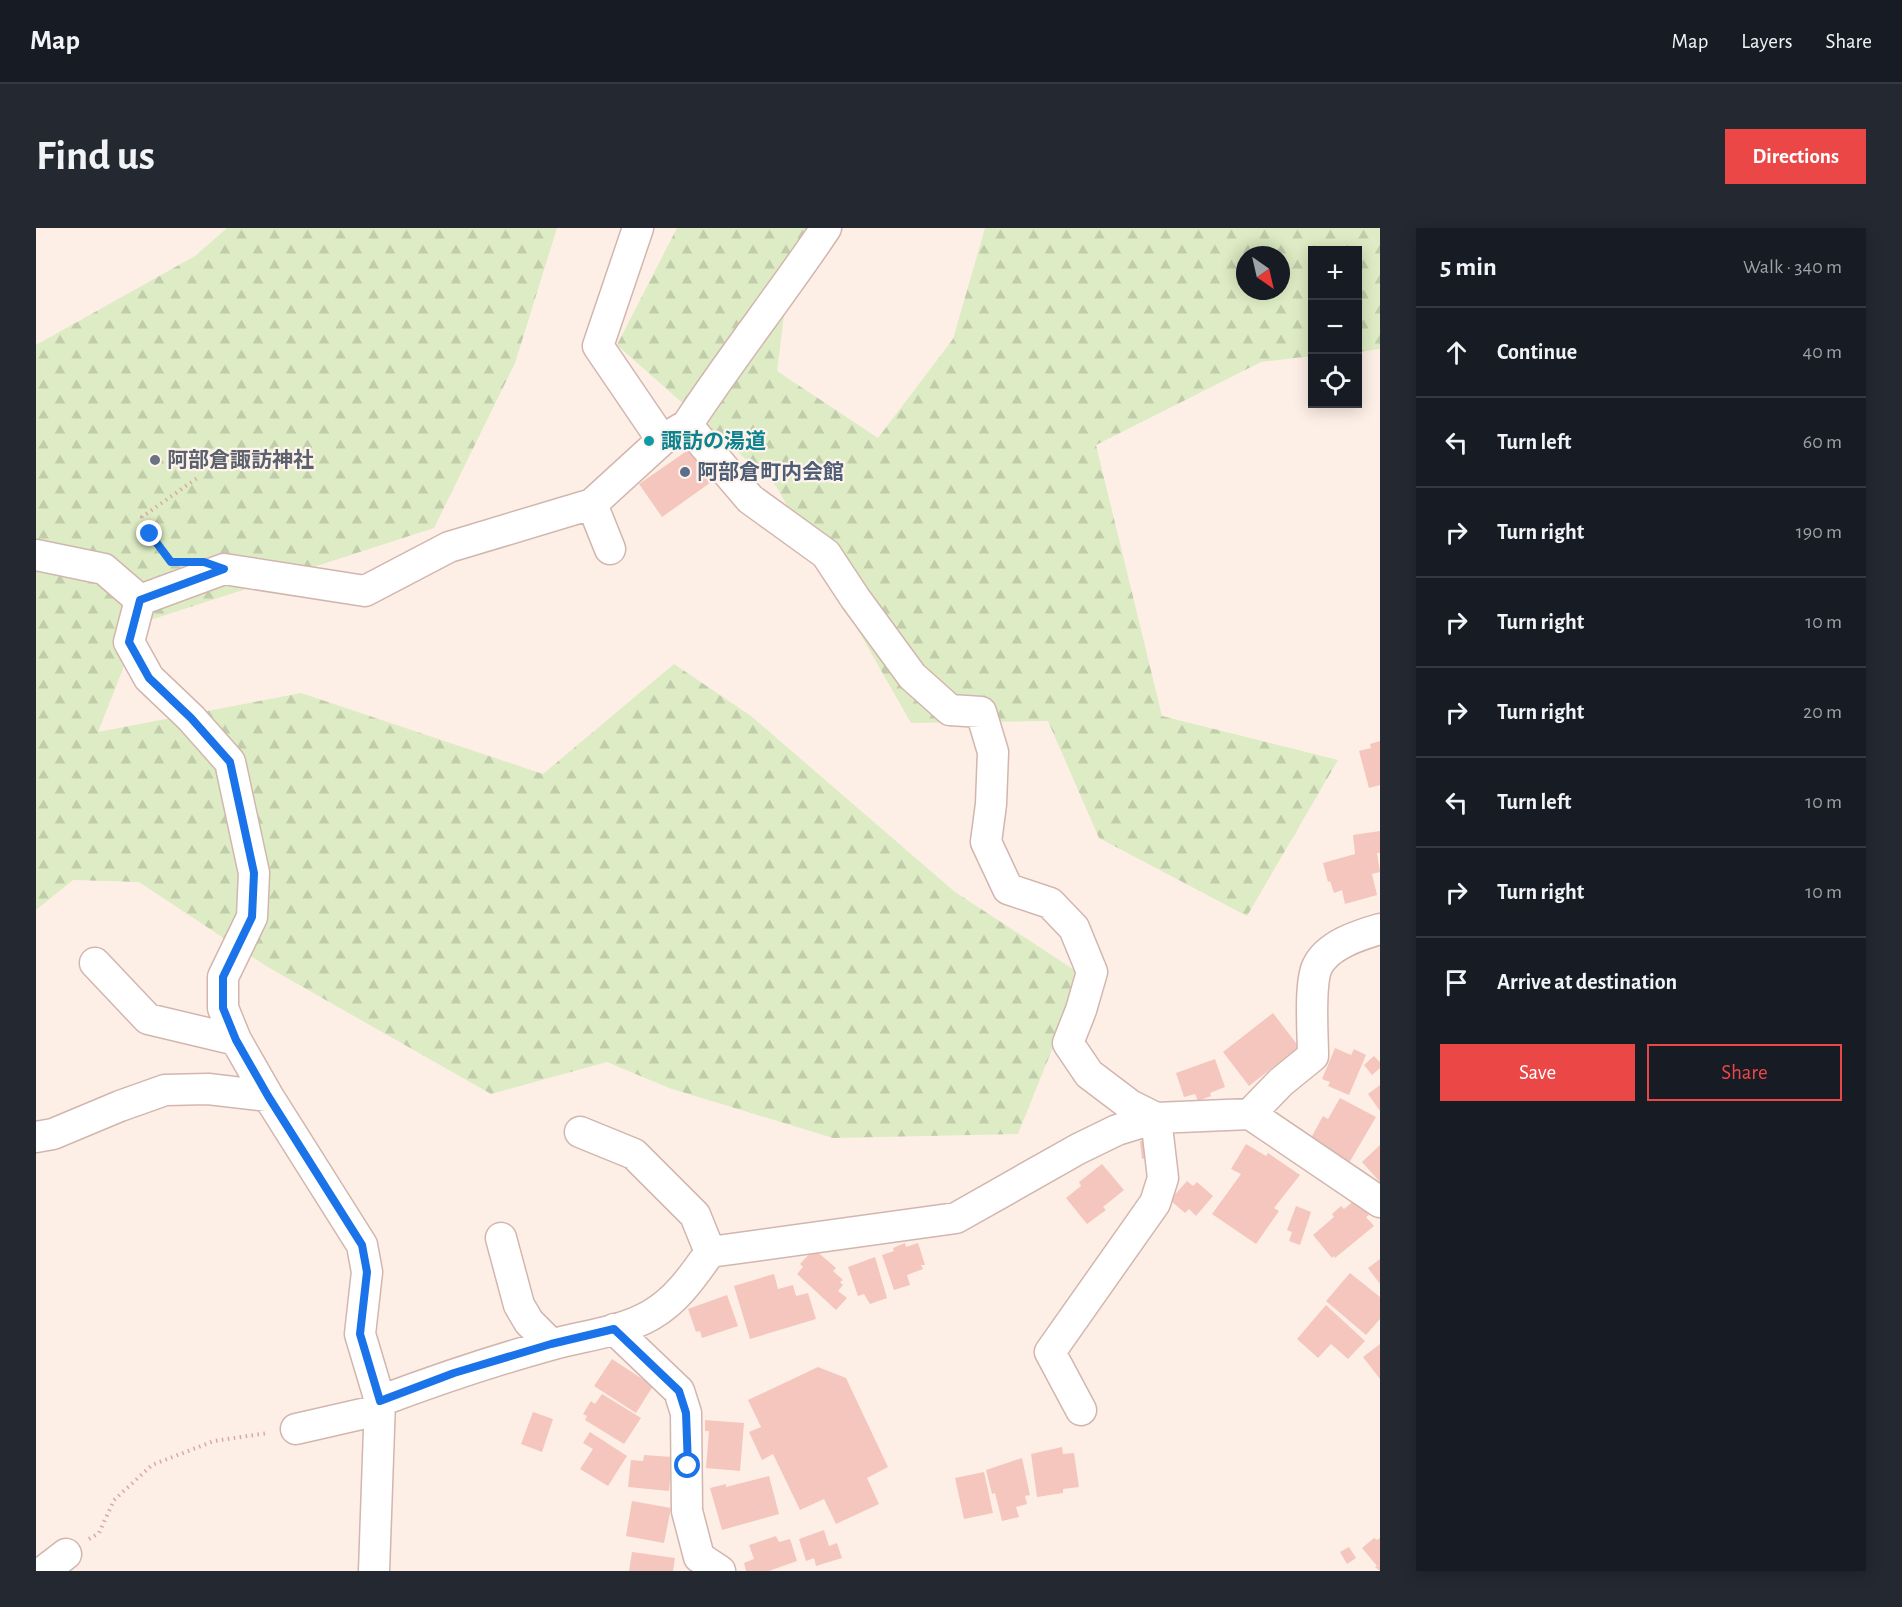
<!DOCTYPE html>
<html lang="en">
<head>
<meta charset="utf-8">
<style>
	:root { --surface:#171b24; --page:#242831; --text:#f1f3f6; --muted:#9ea1a6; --line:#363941; --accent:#eb4747 }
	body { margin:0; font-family:"Alegreya Sans","Noto Sans JP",sans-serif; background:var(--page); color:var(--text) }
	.controls { position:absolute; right:18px; top:18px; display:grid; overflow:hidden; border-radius:0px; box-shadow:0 3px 15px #0003 }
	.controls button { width:54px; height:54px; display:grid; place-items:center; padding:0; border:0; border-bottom:2px solid var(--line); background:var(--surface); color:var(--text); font:30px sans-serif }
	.compass { position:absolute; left:1200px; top:18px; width:54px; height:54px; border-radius:50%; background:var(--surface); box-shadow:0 3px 15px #0003; rotate:146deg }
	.stop { position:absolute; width:18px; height:18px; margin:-14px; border:4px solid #1a73e8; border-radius:50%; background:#fff }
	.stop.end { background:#1a73e8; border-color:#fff; box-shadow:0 2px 6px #0008 }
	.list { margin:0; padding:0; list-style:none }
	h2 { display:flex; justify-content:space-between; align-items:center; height:78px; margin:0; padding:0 24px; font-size:26px }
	h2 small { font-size:20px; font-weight:400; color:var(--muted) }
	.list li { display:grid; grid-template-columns:39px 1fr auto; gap:18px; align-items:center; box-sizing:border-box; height:90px; padding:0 24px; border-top:2px solid var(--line) }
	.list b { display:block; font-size:22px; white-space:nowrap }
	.list em { font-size:20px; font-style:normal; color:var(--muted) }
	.actions { display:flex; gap:12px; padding:18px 24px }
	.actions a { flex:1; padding:14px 0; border:2px solid var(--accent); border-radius:0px; text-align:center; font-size:21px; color:var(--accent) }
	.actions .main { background:var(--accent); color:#fff }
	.icon { flex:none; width:33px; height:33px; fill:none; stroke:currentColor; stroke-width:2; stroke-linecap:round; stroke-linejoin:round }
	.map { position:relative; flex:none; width:1344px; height:1343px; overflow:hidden; border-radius:0px }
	header { display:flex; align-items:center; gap:36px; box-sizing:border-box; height:84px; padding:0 30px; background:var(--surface); border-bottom:2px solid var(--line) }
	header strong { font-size:28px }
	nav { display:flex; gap:33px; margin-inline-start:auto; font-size:21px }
	.intro { display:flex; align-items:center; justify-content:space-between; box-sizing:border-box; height:144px; padding:0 36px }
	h1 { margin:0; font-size:42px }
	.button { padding:15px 27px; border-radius:0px; background:var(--accent); color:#fff; font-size:21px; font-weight:700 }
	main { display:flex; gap:36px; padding:0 36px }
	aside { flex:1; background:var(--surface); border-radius:0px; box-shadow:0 3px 15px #0003 }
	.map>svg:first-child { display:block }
</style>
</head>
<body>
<header>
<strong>Map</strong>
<nav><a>Map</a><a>Layers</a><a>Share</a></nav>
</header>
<div class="intro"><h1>Find us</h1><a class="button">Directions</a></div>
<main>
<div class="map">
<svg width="1344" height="1343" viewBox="0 0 1344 1343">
	<defs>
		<pattern id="forest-firs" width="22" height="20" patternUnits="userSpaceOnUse" patternTransform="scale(1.5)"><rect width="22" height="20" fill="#ddecc4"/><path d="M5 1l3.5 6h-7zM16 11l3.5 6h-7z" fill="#c1ccaa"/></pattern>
	</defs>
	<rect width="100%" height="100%" fill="#fdefe6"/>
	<path fill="url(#forest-firs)" fill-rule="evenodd" d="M191 0H521L479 135 398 300 105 395 62 504 265 465 507 546 638 436 715 488 919 664 1046 747 982 906 797 910 633 860 571 834 455 866 230 738 103 654 37 652 0 682V117L159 28Z
		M641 0H776L754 40 741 143 842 210 917 111 949 0H1344V121L1322 124V22H1276V128L1225 134 1060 217 1126 488 1302 532 1211 688 1063 610 1012 493 875 495 740 258 581 117ZM1209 27H1245V63H1209Z"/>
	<path fill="#f4c6bd" d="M658 218 681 250 626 289 603 256Z
		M1344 513V557L1333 560 1323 523 1335 520 1334 516Z
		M1344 603V625H1341L1344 644 1336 646 1341 667 1309 676 1306 662 1298 665 1294 653 1292 654 1287 635 1319 626 1317 607Z
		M1237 785 1263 819 1213 858 1187 824Z
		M1299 820 1315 827 1318 821 1330 827 1313 867 1292 858 1294 854 1286 851Z
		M1338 828 1344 834V840L1336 847 1328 837Z
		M1179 831 1189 859 1174 865 1175 868 1162 873 1159 866 1148 869 1140 845Z
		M1344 857V883L1332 866Z
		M1304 870 1340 889 1313 935 1284 920 1286 916 1275 910 1287 888 1292 891Z
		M1112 912 1113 930 1106 931 1104 913Z
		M1210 916 1230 928 1232 925 1264 947 1238 980 1243 983 1220 1016 1176 986 1205 946 1195 941Z
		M1344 917V954L1326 934Z
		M1066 936 1088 962 1067 979 1070 982 1051 996 1030 970 1045 958 1043 954Z
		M1151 953 1157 958 1161 954 1177 968 1160 988 1153 981 1149 985 1134 972Z
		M1320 971 1333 987 1330 989 1338 998 1299 1030 1298 1028 1296 1030 1277 1007 1298 989 1296 986 1305 978 1308 981Z
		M1260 978 1275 984 1264 1017 1253 1013 1256 1004 1251 1002Z
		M869 1015 870 1019 882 1015 889 1037H885L887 1041 871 1047 874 1057 858 1062 846 1027 858 1023 857 1020Z
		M778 1021 800 1040 797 1043 807 1052 804 1054 807 1057 802 1063 811 1070 800 1082 761 1046 767 1039 764 1036Z
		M839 1029 851 1070 834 1076 828 1066 822 1068 812 1039Z
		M1344 1031V1056L1332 1040Z
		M1314 1045 1344 1069V1091L1330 1107 1290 1073Z
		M738 1046 742 1061 757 1057 760 1068 772 1065 780 1091 714 1111 698 1058Z
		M691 1067 702 1098 666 1110 664 1103 660 1104 652 1081Z
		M1290 1077 1329 1113 1312 1131 1295 1116 1282 1130 1261 1111Z
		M1344 1116V1151L1327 1129Z
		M576 1131 617 1158 600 1185 558 1158Z
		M782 1139 810 1150 852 1239 831 1250 843 1276 800 1296 788 1271 764 1282 737 1226 726 1232 713 1204 725 1199 712 1172Z
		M566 1166 605 1190 588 1216 549 1192 551 1188 547 1186 555 1173 559 1176Z
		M497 1184 517 1191 506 1224 485 1216Z
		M669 1192 708 1195 704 1243 670 1240 673 1203H669Z
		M554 1204 591 1228 572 1258 544 1241 557 1221 547 1215Z
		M1026 1219 1027 1226 1038 1225 1043 1259 1027 1261V1265L1001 1269 995 1226Z
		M608 1227 636 1229 633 1263 592 1259 595 1232 607 1233Z
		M986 1230 994 1267 989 1268 991 1276 980 1279 983 1289 966 1293 959 1265 956 1266 950 1242Z
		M948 1244 957 1285 928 1291 919 1250Z
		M733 1248 743 1286 686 1302 674 1260 690 1256V1259Z
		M596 1273 635 1280 628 1315 590 1308Z
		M788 1302 793 1318 801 1315 806 1330 780 1338 778 1330 770 1333 763 1311Z
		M740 1308 743 1314 754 1311 761 1333 733 1343H710L708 1335 718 1331 713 1317Z
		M1338 1310 1341 1312 1344 1310V1343L1339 1339 1341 1338 1326 1320Z
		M1313 1319 1320 1330 1311 1336 1304 1324Z
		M596 1324 639 1330 637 1343H593Z"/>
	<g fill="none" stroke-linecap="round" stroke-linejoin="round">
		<defs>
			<path id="minor" d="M651 197C695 130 745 67 790 0
				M626 212 651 197 714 271 790 326 819 370 876 448 914 482 945 484 957 524 955 576 950 614 972 661 1014 675 1038 700 1056 744 1045 782 1032 815 1053 846 1094 877 1120 890
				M556 276 574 321
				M0 327 68 341 104 372
				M59 735 112 791 200 812
				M1214 886 1245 854 1277 828C1277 807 1273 757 1281 739 1291 717 1323 707 1344 701
				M544 904 598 926 659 987 674 1024
				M0 909 17 906 84 878 129 862 172 861 232 868
				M465 1010 483 1077 493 1094 515 1116
				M578 1101 643 1163 650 1185 651 1283 663 1329 684 1343
				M344 1173C400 1152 456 1133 514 1117 546 1108 586 1104 615 1087 641 1072 657 1048 674 1024L920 990 1042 921 1081 902 1120 890 1214 886 1344 974
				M1045 1182 1014 1124 1119 975 1127 950 1120 890
				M260 1201 343 1182
				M8 1343 30 1326
				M338 1343 344 1173 324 1106 331 1044 326 1017 232 868 200 812 187 780V749L216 689 218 645 194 534 155 490 113 450 93 414 104 372 188 341 329 363 413 319 556 276 626 212 562 118 602 0"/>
		</defs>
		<use href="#minor" stroke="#d2b6ae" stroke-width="33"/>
		<path stroke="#d9a99f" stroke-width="4" stroke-dasharray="1.5 4.5" stroke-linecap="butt" d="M132 330 114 307 106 289 164 248
			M53 1311 63 1305 78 1272 116 1237 178 1213 232 1205"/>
		<use href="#minor" stroke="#fff" stroke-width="30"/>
	</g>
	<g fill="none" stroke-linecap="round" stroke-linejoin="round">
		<path stroke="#1a73e8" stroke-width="8" d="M114 306 135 334H168L188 341 104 372 93 414 113 450 155 490 194 534 218 645 216 689 187 749V780L200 812 232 868 326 1017 331 1044 324 1106 344 1173 418 1145 515 1116 578 1101 643 1163 650 1185 652 1238"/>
	</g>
	<circle fill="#0f9aa8" stroke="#fff4ed" stroke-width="2" cx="613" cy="213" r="6"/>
	<circle fill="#6b7280" stroke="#fff4ed" stroke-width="2" cx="119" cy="232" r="6"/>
	<circle fill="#5c6f8a" stroke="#fff4ed" stroke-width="2" cx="649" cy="244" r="6"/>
	<g text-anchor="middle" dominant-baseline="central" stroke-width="4.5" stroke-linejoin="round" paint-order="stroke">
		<g font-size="21" font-weight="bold" fill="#0d838f" stroke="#fff4ed" text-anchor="start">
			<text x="625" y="213">諏訪の湯道</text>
		</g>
		<g font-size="21" font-weight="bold" fill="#5b616d" stroke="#fff4ed" text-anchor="start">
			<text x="131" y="232">阿部倉諏訪神社</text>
		</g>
		<g font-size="21" font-weight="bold" fill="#4e5e75" stroke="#fff4ed" text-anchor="start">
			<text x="661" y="244">阿部倉町内会館</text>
		</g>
	</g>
</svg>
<div class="controls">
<button>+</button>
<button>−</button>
<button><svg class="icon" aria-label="locate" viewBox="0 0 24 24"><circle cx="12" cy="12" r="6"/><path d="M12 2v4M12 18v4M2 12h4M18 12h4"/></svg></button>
</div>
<svg class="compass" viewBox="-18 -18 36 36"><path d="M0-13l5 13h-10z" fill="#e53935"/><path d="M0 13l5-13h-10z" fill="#9ea1a6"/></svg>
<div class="stop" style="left:652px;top:1238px"></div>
<div class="stop end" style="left:114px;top:306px"></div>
</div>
<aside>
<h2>5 min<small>Walk · 340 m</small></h2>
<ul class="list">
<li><svg class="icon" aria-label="ahead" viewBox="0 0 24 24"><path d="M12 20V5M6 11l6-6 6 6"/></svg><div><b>Continue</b></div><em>40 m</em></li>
<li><svg class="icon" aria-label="left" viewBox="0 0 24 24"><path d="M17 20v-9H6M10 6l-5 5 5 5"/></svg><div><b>Turn left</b></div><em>60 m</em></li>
<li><svg class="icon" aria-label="right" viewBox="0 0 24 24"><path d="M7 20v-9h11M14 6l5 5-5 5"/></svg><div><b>Turn right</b></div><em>190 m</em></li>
<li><svg class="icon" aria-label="right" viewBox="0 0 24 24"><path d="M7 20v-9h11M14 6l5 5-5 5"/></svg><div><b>Turn right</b></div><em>10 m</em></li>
<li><svg class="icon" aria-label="right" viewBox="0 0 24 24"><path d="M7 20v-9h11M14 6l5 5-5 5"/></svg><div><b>Turn right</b></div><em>20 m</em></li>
<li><svg class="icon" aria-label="left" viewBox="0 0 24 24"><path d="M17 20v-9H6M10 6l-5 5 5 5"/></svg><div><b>Turn left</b></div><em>10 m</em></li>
<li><svg class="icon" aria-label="right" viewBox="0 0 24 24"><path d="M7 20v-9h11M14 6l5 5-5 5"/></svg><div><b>Turn right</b></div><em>10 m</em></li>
<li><svg class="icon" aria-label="arrive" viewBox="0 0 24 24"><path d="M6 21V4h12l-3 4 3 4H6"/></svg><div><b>Arrive at destination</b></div></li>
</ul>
<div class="actions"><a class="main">Save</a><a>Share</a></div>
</aside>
</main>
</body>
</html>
